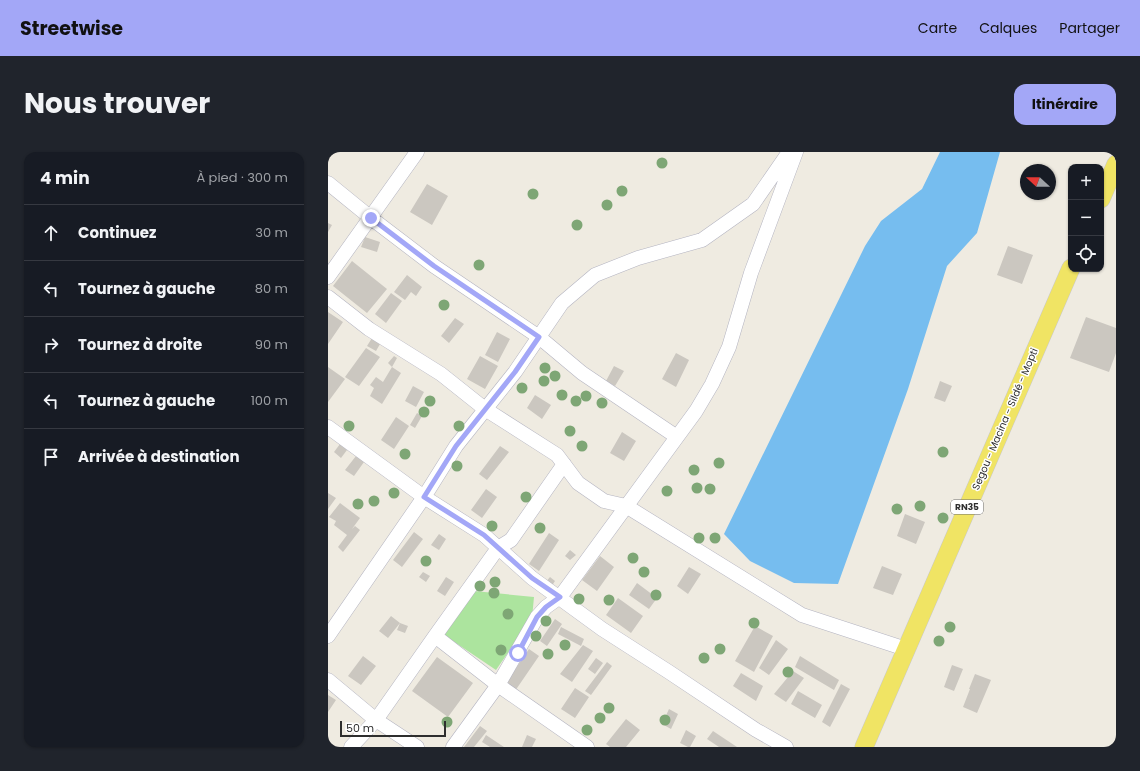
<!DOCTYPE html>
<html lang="fr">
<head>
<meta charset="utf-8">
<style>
	:root { --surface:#171b24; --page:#20242c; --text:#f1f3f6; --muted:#9ea1a6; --line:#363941; --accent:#a3a7f7 }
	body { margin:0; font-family:Poppins,sans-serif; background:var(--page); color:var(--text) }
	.controls { position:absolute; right:12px; top:12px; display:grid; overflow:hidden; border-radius:8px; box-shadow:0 1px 3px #0004 }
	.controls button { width:36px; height:36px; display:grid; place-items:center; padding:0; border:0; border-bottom:1px solid var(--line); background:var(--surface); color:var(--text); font:20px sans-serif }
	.compass { position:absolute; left:692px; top:12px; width:36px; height:36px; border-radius:50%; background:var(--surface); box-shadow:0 1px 3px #0004; rotate:291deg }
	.scale { position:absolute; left:12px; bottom:10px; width:106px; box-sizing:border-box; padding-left:4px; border:2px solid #2e2e2e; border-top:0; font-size:11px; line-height:14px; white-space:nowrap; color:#2e2e2e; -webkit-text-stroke:3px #fff; paint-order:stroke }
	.stop { position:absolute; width:12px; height:12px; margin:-9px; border:3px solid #a3a7f7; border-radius:50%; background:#fff }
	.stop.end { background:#a3a7f7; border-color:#fff; box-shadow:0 1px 4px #0008 }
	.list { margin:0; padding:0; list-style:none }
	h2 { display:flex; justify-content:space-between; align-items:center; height:52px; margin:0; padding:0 16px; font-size:17px }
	h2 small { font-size:13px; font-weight:400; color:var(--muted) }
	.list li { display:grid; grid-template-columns:26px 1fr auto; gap:12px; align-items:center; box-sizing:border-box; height:56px; padding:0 16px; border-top:1px solid var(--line) }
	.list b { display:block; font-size:15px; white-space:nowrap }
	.list em { font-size:13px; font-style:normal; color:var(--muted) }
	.icon { flex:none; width:22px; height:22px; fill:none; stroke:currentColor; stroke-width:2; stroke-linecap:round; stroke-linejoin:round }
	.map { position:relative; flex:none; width:788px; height:595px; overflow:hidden; border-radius:12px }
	header { display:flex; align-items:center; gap:24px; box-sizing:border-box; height:56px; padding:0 20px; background:var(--accent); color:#111 }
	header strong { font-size:19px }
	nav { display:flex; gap:22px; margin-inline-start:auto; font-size:14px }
	.intro { display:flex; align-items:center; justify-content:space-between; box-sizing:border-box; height:96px; padding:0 24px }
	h1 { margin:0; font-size:28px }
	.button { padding:10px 18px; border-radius:12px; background:var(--accent); color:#111; font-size:14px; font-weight:700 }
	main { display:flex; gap:24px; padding:0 24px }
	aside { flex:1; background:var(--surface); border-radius:12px; box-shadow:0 1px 3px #0004 }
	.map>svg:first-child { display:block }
</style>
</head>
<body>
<header>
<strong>Streetwise</strong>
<nav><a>Carte</a><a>Calques</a><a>Partager</a></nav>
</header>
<div class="intro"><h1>Nous trouver</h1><a class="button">Itinéraire</a></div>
<main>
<aside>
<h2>4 min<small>À pied · 300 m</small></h2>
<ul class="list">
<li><svg class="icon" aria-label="ahead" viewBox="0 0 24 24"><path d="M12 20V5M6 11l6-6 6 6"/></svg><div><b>Continuez</b></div><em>30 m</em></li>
<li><svg class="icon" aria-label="left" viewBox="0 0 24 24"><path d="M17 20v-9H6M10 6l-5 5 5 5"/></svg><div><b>Tournez à gauche</b></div><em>80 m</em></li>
<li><svg class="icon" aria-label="right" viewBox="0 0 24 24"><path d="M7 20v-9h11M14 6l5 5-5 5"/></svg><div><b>Tournez à droite</b></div><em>90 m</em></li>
<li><svg class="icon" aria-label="left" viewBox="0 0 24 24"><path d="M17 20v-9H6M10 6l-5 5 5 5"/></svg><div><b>Tournez à gauche</b></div><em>100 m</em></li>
<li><svg class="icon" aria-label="arrive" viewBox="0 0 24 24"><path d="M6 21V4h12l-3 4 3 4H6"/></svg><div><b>Arrivée à destination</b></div></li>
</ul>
</aside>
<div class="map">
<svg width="788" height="595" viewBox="0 0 788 595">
	<rect width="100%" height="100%" fill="#efebe1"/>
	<path fill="#ace49e" d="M146 439 206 445 204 466 168 518 116 483Z"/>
	<path fill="#76bdef" d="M612 0H672L649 81 619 114 580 237 510 432 466 431 422 409 396 382 537 94 553 69 594 37Z"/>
	<path fill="#cbc7c0" d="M99 32 120 44 104 73 82 60Z
		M0 71 4 73 0 80Z
		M37 85 52 90 49 100 33 95Z
		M680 94 705 103 694 132 669 123Z
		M24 109 59 137 39 161 5 134Z
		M79 123 94 135 88 144 83 140 77 148 66 140Z
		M63 141 74 149 58 171 47 162Z
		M0 160 15 170 0 192Z
		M758 165 788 176V201L781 220 742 206Z
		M127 166 136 172 121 191 113 184Z
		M169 180 182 187 170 210 157 203Z
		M44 186 52 192 48 199 39 194Z
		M38 196 52 205 31 234 17 225Z
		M348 201 361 208 348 235 334 227Z
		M66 204 69 206 64 215 60 211Z
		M152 204 170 214 157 237 139 227Z
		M286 214 296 219 287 234 278 229Z
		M0 215 17 227 0 250Z
		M64 215 73 221 54 252 42 244 46 236 42 233 48 225 55 230Z
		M612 229 624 234 617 250 606 246Z
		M85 234 96 240 88 255 77 249Z
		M207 243 223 253 214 267 199 256Z
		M89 261 94 264 87 276 82 273Z
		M68 265 81 274 66 297 53 288Z
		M294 280 308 289 296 309 282 301Z
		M12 292 19 298 13 306 6 300Z
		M172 294 181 300 159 328 151 322Z
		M28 304 36 310 26 324 17 318Z
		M158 337 169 345 154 366 143 358Z
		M0 341 8 346 0 357Z
		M12 351 32 366 24 377 27 374 32 378 15 400 10 395 19 383 6 373 8 369 1 365Z
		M577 362 597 370 588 392 569 384Z
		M86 380 95 387 74 415 65 408Z
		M221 381 231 388 211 419 201 412Z
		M111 382 118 387 111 398 103 393Z
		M242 398 248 403 242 408 237 404Z
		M272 404 286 415 269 439 254 428Z
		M554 414 574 422 565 443 545 436Z
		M361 415 373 422 360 442 349 434Z
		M95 420 102 424 98 430 91 425Z
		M118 425 126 430 117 444 109 439Z
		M222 425 227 429 223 435 217 431Z
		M309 431 329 446 321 457 301 443Z
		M290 446 315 464 303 481 278 463Z
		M63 464 72 471 80 474 77 481 69 478 72 471 60 486 51 479Z
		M227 467 234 472 219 494 212 489Z
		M427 474 445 484 426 520 407 509Z
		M233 475 256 487 253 494 230 482Z
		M448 488 460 497 441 523 431 516Z
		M255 493 265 499 244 530 232 522Z
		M201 497 211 504 187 539 177 532Z
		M35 504 48 514 33 533 20 524Z
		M472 504 511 528 506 538 467 515Z
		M109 505 145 531 120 565 84 539Z
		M268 506 275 511 267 522 260 517Z
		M279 510 284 514 263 543 257 539Z
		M624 513 635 517 626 539 616 535Z
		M465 519 476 526 458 550 446 542Z
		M413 521 435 534 428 549 405 534Z
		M647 522 663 528 649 561 635 555 642 537H641Z
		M513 532 522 537 502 575 494 570Z
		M247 536 261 545 247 566 233 557Z
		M470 539 494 553 487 566 463 552Z
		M0 543 8 548 0 560Z
		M341 557 350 562 343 577 334 572Z
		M298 567 312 578 298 595H282L278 592Z
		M152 574 159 579 146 595H136Z
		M358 578 368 584 362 595H360L352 591Z
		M385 579 409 595H391L379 587Z
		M158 583 176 595H162L154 590Z
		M199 583 208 587 204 595H194Z"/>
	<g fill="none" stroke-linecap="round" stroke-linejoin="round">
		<defs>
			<path id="minor" d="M0 31 43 66 106 114 211 185 254 221 349 285
				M0 125 89 0
				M0 145 41 177 113 222 157 257 229 303 250 331 276 349 298 354 474 463 578 497
				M0 275 96 345 156 383 204 426 274 477 341 520 428 578 458 595
				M0 484 96 345 128 294 187 220 234 151 267 123 310 106 374 88 425 52 461 0
				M107 484 170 533 259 595
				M0 528 48 568 89 595
				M23 595 48 568 107 484 170 396 183 388 236 312
				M125 595 170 533 209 465 218 455 232 445 368 259 384 232 401 195 423 121 468 0"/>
			<path id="major" d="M773 47 788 12
				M536 595 743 116"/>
		</defs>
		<use href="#minor" stroke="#b4b4c1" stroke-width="15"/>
		<use href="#major" stroke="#c9c9c9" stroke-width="19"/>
		<use href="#minor" stroke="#fff" stroke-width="14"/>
		<use href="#major" stroke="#f0e464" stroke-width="18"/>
	</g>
	<g fill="#7ea675">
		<circle cx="334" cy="11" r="5.5"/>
		<circle cx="294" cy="39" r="5.5"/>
		<circle cx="205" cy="42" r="5.5"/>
		<circle cx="279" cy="53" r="5.5"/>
		<circle cx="249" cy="73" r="5.5"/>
		<circle cx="151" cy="113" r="5.5"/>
		<circle cx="116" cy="153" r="5.5"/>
		<circle cx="217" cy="216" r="5.5"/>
		<circle cx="227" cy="224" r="5.5"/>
		<circle cx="216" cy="229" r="5.5"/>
		<circle cx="194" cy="236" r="5.5"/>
		<circle cx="234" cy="243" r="5.5"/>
		<circle cx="258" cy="244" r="5.5"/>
		<circle cx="102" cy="249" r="5.5"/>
		<circle cx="248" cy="249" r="5.5"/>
		<circle cx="274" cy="251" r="5.5"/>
		<circle cx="96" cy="260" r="5.5"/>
		<circle cx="21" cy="274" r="5.5"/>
		<circle cx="131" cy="274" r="5.5"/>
		<circle cx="242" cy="279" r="5.5"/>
		<circle cx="254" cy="294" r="5.5"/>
		<circle cx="615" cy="300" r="5.5"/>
		<circle cx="77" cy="302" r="5.5"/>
		<circle cx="391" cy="311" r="5.5"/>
		<circle cx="129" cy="314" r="5.5"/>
		<circle cx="366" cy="318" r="5.5"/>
		<circle cx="369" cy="336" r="5.5"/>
		<circle cx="382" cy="337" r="5.5"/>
		<circle cx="339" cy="339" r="5.5"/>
		<circle cx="66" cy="341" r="5.5"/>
		<circle cx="198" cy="345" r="5.5"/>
		<circle cx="46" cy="349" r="5.5"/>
		<circle cx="30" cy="352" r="5.5"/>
		<circle cx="592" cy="354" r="5.5"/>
		<circle cx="569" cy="357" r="5.5"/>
		<circle cx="615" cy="366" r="5.5"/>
		<circle cx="164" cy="374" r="5.5"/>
		<circle cx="212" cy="376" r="5.5"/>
		<circle cx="371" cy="386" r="5.5"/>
		<circle cx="387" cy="386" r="5.5"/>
		<circle cx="305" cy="406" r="5.5"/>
		<circle cx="98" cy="409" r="5.5"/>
		<circle cx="316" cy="420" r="5.5"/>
		<circle cx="167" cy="430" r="5.5"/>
		<circle cx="152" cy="434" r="5.5"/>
		<circle cx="166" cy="441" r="5.5"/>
		<circle cx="328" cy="443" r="5.5"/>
		<circle cx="251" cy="447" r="5.5"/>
		<circle cx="281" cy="448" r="5.5"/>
		<circle cx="180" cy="462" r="5.5"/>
		<circle cx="218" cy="469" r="5.5"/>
		<circle cx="426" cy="471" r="5.5"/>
		<circle cx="622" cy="475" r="5.5"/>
		<circle cx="208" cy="484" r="5.5"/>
		<circle cx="611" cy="489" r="5.5"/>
		<circle cx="237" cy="493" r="5.5"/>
		<circle cx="392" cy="497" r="5.5"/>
		<circle cx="173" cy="498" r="5.5"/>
		<circle cx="220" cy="502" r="5.5"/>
		<circle cx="376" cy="506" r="5.5"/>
		<circle cx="460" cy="520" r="5.5"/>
		<circle cx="281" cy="556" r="5.5"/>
		<circle cx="272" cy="566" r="5.5"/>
		<circle cx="337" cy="568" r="5.5"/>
		<circle cx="119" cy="570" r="5.5"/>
		<circle cx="259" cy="578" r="5.5"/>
	</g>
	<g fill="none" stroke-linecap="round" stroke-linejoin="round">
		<path stroke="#a3a7f7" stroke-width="5" d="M43 66 106 114 211 185 187 220 128 294 96 345 156 383 204 426 232 445 218 455 209 465 190 501"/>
	</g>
	<g text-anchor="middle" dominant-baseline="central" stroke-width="3" stroke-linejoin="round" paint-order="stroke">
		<rect fill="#fff" stroke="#6d6d6d" stroke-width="1" x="623" y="348" width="32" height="14" rx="3"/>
		<g font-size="9" font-weight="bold" fill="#2e2e2e">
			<text x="639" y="355">RN35</text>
		</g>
		<g font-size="10" fill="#2e2e2e" stroke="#fff">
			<text transform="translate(677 267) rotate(-67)">Segou - Macina - Sildé - Mopti</text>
		</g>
	</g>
</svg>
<div class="controls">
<button>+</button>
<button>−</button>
<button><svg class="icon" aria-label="locate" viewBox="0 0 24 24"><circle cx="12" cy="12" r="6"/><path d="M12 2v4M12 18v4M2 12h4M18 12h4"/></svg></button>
</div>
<svg class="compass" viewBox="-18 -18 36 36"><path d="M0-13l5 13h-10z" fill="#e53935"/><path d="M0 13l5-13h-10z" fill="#9ea1a6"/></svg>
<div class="scale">50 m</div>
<div class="stop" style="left:190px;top:501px"></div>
<div class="stop end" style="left:43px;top:66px"></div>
</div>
</main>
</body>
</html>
